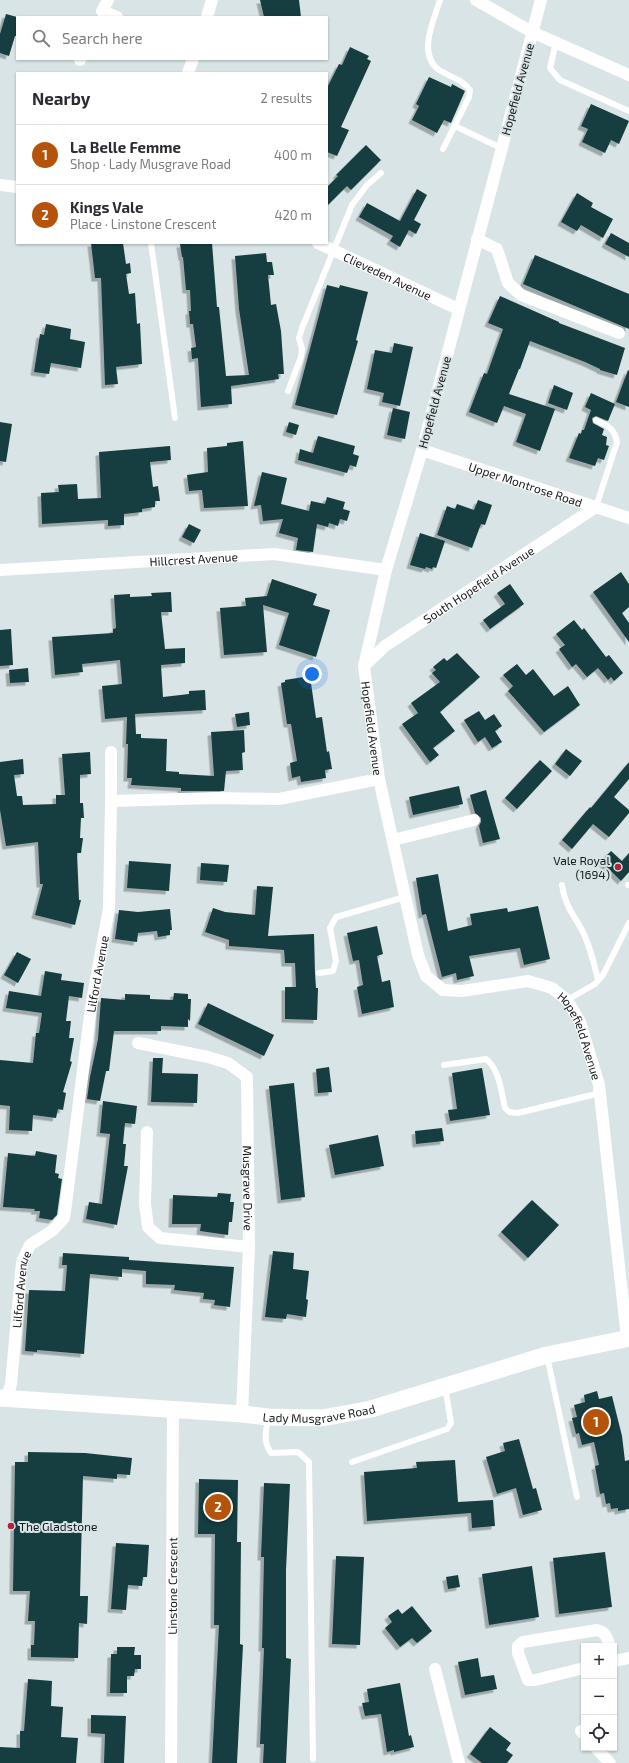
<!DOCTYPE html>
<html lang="en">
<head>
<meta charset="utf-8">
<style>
	:root { --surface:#fff; --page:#f2f2f3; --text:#2b2b33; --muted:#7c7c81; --line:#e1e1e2; --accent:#b45309 }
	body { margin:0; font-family:"Exo 2",sans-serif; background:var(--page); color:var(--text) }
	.controls { position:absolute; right:12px; bottom:12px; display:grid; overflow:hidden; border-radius:0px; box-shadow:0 1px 3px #0004 }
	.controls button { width:36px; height:36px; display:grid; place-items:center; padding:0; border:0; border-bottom:1px solid var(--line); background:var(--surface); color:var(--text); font:20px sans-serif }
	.you { position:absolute; left:312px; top:674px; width:14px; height:14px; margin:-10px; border:3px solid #fff; border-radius:50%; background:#1a73e8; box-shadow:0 0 0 6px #1a73e833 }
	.badge { display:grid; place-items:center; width:26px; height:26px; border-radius:50%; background:var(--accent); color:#fff; font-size:13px; font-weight:700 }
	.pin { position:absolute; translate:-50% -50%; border:2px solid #fff; box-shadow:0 1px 4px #0006 }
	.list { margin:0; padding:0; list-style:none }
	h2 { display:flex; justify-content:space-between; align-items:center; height:52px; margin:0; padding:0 16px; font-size:17px }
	h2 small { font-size:13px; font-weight:400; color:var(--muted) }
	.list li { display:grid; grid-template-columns:26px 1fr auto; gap:12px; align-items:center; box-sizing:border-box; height:60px; padding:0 16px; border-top:1px solid var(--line) }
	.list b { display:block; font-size:15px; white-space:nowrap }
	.list p { margin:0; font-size:13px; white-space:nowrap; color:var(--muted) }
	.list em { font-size:13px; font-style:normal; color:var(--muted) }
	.icon { flex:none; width:22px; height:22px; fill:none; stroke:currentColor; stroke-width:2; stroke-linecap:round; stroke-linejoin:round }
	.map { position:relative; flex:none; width:629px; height:1763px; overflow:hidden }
	.search { position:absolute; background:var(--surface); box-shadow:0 1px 3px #0004; left:16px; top:16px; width:312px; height:44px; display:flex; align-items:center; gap:10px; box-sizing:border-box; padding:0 14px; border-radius:0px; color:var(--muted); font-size:15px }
	.panel { position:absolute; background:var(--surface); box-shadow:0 1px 3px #0004; left:16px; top:72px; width:312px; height:172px; border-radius:0px }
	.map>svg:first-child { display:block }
</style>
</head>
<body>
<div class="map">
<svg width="629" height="1763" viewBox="0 0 629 1763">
	<defs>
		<filter id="shadow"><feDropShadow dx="-3.5" dy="3.5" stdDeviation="0" flood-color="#0004"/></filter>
	</defs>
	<rect width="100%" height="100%" fill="#d8e4e5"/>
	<path fill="#183d3f" filter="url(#shadow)" d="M260 0H299L301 17H264Z
		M6 14 17 17V36H15L9 56 0 53V34Z
		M350 47 369 56 367 59 371 61 341 127 349 130 337 156 327 152V88L339 64 342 65Z
		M429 77 451 87 452 84 465 91 451 123 444 120 437 133 412 120 419 106 416 104Z
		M591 104 629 121 619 144 611 140 605 153 582 142 588 129 581 126Z
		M366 145 381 160 351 190 347 186 327 206V187L338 176 336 175Z
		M417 189 427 195 414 220 421 224 416 234 409 230 400 247 390 241 393 236 359 217 367 203 400 221Z
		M577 193 593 203 591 207 613 219 603 238 581 225 577 231 561 222Z
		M611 233 629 243V257L605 244Z
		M91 243H123L126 264 130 263 131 273 126 274 129 294 135 293 137 324 140 323 142 364 116 367 118 384 105 385 101 278H95Z
		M190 243H212L217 307H219L226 376 249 375 239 309 235 256 266 253 267 262H272L274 275H268L271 305 276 304 281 331 284 374H278L279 379 231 386 232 404 201 407 198 358 192 359 191 348 196 347 193 324H190L189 311H191L190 290H186L183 257H182L180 244Z
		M535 255 629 294V329L523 284Z
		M327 285 339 288 340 285 368 292 356 340 358 341 337 415 295 405Z
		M500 296 559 322V323L625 348 617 375 600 370V369L585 362 530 341 520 369H519L509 394 555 409 540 451 516 442 526 414 504 406 497 423 469 412 484 373 487 374 503 329 488 323Z
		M46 324 71 329 70 339 85 342 81 368 51 363 49 374 34 372 40 334 44 335Z
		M394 343 413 347 400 406 382 402 384 393 367 389 375 350 392 353Z
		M628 370 629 371V407L616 402Z
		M554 385 573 393 567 410 548 403Z
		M591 393 615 404 608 421 596 416 592 418 593 423 604 429 602 435 607 437 606 445 609 446 604 460 598 458 595 466 569 458 579 433 581 434 582 430H584L591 410 585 407Z
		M393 408 410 412 405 439 387 435Z
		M0 422 12 424 6 462 0 461Z
		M289 422 299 425 296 435 286 432Z
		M318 436 355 446 353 454 359 456 356 467 350 465 347 473 298 460 300 449 313 453Z
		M243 441 248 506 204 508 202 490 189 491 187 475 208 472 207 448 227 446V443Z
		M170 446 171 460 150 462 153 487 158 486 160 501H155V507L142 509V512L124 514V525L108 526V520L42 524 41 493 59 492 58 485 77 484 78 499 101 498 99 452Z
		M262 472 287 478 281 504 309 511 311 501 325 504 327 497 345 502 343 509 350 511 347 521 340 519 338 526 329 523 328 527 317 524 313 552 296 550 298 538 279 533 283 519 263 521 261 505 254 506Z
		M478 500 492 505 485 525 481 524 472 548 437 535 447 506 455 509 457 504 474 510Z
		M189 524 201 530 194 543 182 537Z
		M420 533 445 541 436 568 433 567 432 569 426 567 425 569 410 565Z
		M621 572 629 584V607L622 613 629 623V642L593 592Z
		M272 579 317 594 313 605 330 610 316 657 279 645 289 613 263 605 267 652 224 655 220 608 246 606 245 598 267 596Z
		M510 584 524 604 490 629 483 620 505 604 497 593Z
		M171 592 172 612H161L165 649 185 648V663L161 665 163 697 189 694V691L205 690 206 710 135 714 136 734H141V738L167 739 166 771 179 772V774L214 776 211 732 244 730 245 752 242 753 243 770 226 771 224 791H181V788L131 785 132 778H127L128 744H126L127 717 105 719 102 686 122 684 120 660 82 664 83 672 55 675 52 637 113 633V629L116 628 114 595 130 594V597L152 596 151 593Z
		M574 620 582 630 584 628 606 657 609 655 623 673 614 681 611 677 608 680 598 668 587 677 576 664 572 667 559 649 565 645 556 634Z
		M11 629 13 665 0 666V630Z
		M457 653 480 677 440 712 455 731 433 748 439 755 430 762 402 724 418 713 411 703 440 682 432 673 436 670 433 667 444 658 447 661Z
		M517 664 526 675 533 669 554 696 568 686 580 705 544 732 508 691 513 686 503 675Z
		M28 668 29 682 10 683 9 670Z
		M310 676 316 718 322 717 327 752 329 751 332 769 325 770 326 778 301 782 300 776 292 778 290 763 297 761 291 724H287L281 683 285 682V680Z
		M479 711 485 720 494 714 502 726 495 731 502 742 492 748 485 737 478 742 464 720Z
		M249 712 250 725 237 727 235 714Z
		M566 749 582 761 570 776 555 764Z
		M90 752 91 774 80 775V803H83L84 818H81L80 838H83L81 853H77L79 900H81L75 925 35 915 43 884H40L38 842 6 846 0 810V762L23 759 24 774 14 775 17 796H22L23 805 56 804V795H65L62 754Z
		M540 760 552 771 517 809 505 798Z
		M629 762V779L614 797 629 810V813L609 837 593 824 572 849 562 840 590 807 591 808Z
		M459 786 463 804 413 815 409 797Z
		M486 790 500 839 483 843 479 826 481 822V818L475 813 470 795Z
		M611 851 622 861 629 853V872L621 881 601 861Z
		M129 861 171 864 169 891 127 888Z
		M201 863 229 865 227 882 200 880Z
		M438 874 448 931 472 925 470 914 507 908 508 912 538 906 550 959 524 965 520 948 469 956 474 976 457 980 456 973 442 977 426 914 422 915 416 878Z
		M257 886 273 887 268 936 314 934 315 973 316 988H318L317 1020 285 1019V987H296L295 963H285L284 950 229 946V940L205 932 213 908 225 912 255 915Z
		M170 909 172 930H170V935L158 937 157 931 138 933 137 942 115 939 119 910 138 912Z
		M377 926 383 954 377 956 382 982 390 980 394 1007 362 1014 357 987 363 985 359 960 353 961 347 933Z
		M17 952 31 959 18 983 4 975Z
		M45 971 62 974 61 980 84 983 82 998 69 996 66 1021H71L69 1038H74L70 1061 72 1062 63 1092 66 1093 63 1110 58 1109 56 1118 33 1115 32 1131 9 1130 10 1106 0 1105V1060L33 1063 36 1033H39L42 1013 6 1008 9 991 41 996Z
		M174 993 188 994V999H191L190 1021 188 1019V1027L161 1026V1031H114L109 1071H106L100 1101 87 1099 90 1077 98 1039 101 998 125 1000V994L150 995V999L173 1000Z
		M208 1003 274 1035 264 1056 198 1024Z
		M153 1058H163L162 1073 198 1074 197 1103 151 1102Z
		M329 1067 332 1092 318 1093 316 1069Z
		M482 1068 490 1115 450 1121 448 1110 457 1109 452 1073Z
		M294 1083 305 1197 281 1200 269 1086Z
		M103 1101 137 1106 135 1124 125 1123 123 1144H126L124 1166H128L117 1225 86 1219 89 1202 102 1204 110 1134 100 1133Z
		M442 1128 444 1141 416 1144 415 1131Z
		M378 1135 384 1166 335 1175 329 1145Z
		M36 1151 57 1155 55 1173 59 1174 58 1178 62 1179 57 1215 52 1220 39 1218 40 1211H34L35 1209 3 1207 8 1153 35 1156Z
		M218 1193 231 1194 230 1202H234L232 1222H229L228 1235 200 1231 201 1224H172L173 1195 217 1197Z
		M532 1200 559 1225 528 1258 501 1232Z
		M273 1251 294 1253 293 1269 309 1271 306 1299 308 1300 306 1317 287 1314 286 1319 265 1317Z
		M63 1253 129 1257V1260L234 1267 230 1307 214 1305 215 1300 203 1299 204 1293 174 1290 175 1285 146 1284V1271L122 1269V1277L90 1274 84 1354 37 1350V1352L25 1351 29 1290 65 1291 67 1265H62Z
		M597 1391 599 1399 612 1396 622 1436 625 1461 629 1460V1509L618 1511V1508L611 1509 610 1503 606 1504 604 1493 600 1494 595 1466 599 1465 594 1442 582 1445 579 1433 576 1434 572 1418 577 1417 574 1405 585 1402 584 1395Z
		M519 1439 533 1489 536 1488 542 1510 523 1515 516 1488 497 1494 486 1457 505 1451 503 1443Z
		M28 1452 85 1453 132 1458 130 1475 117 1474V1479L83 1476 80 1596H88L87 1624 79 1623 78 1658 31 1657V1645H34L35 1621H28L30 1591H13L15 1462H28Z
		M455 1460 458 1502 493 1500 495 1526 472 1528 471 1513 367 1521 364 1472 417 1468 416 1462Z
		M199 1479 238 1480 237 1542H241L240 1644 243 1645 237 1763H212L219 1625H214L215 1534H198Z
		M264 1483 290 1484 286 1570V1658L291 1659 286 1763H263L264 1744H260L264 1648H262L264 1557H261Z
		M116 1543 149 1545 147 1577H143L142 1586 128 1585 126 1610 111 1609Z
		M605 1552 612 1607 559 1614 553 1558Z
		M336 1556 364 1557 360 1645 332 1644Z
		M532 1566 539 1617 489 1625 482 1574Z
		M458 1575 460 1587 448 1589 446 1577Z
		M412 1606 432 1631 417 1643 412 1638 400 1647 385 1628 392 1622 388 1616 398 1609 402 1614Z
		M117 1647H135L134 1655H141V1669H135L134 1676H127V1693H110L111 1654H117Z
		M478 1658 481 1677 494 1675 497 1689 465 1695 458 1662Z
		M28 1679 52 1681 51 1706 63 1707 61 1737 78 1738 76 1763H0V1747L20 1748V1731H24Z
		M400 1683 409 1736 411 1735 414 1747 394 1752V1750L387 1752 381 1714 365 1716 362 1703 369 1702 367 1689Z
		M91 1715 126 1716 124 1763H104L105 1734 91 1733Z
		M490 1727 511 1743 506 1750 513 1755 507 1763H482L470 1754Z"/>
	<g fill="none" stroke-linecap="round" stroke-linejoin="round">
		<path stroke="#fff" stroke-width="6" d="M440 0C434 20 417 54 439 70 450 77 462 79 470 90L469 97 443 149
			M556 42 550 68 560 80 629 111
			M455 126 501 148
			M151 243 175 418
			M288 391 301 357 302 349 299 338 302 328 352 205 367 185 381 173
			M596 507 617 442C615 429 607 425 596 420
			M562 885C565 906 572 912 582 930 590 946 594 963 598 980
			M628 885H629
			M319 973 333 971 336 961 330 928 336 917 405 897
			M567 1000 595 984 603 975 629 923
			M444 1065 486 1059C500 1070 501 1092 505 1108L509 1112 518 1113 600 1093
			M547 1356 577 1497
			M268 1419C266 1431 263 1442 271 1453L298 1452 309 1462 313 1759
			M352 1462 447 1429 451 1423 445 1387"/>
		<g stroke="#fff" stroke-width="12">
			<path d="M108 0 102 11 117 17"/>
			<path d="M476 0 532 32 629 75"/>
			<path id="s1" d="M541 0 422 450 386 570 364 666 379 779 418 955 426 976 443 990 462 991 528 981 552 988 567 1000 580 1022 599 1085 627 1338"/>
			<path d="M207 17 212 0"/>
			<path d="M80 60V59"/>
			<path d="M188 73 193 59"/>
			<path d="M0 185 17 187"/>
			<path d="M477 239 497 249 508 283 521 295 619 333"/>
			<path id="s2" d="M318 243 458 309"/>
			<path id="s3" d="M422 450 629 518"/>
			<path id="s4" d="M0 570 274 554 386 570"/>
			<path id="s5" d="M364 666 385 646 596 507"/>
			<path d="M111 801V752"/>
			<path d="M393 840 474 820"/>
			<path id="s6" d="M138 1043 208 1057 228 1063 247 1077 249 1247 242 1414"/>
			<path d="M147 1132 145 1204 148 1227 160 1238 249 1247"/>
			<path id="s7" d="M7 1397 11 1384 22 1262 30 1245 53 1230 64 1218 66 1204 91 1007 109 908 111 801 215 798 279 799 379 779"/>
			<path d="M614 1661 629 1658"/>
			<path d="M584 1668 535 1680H528L518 1653V1646L523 1642 597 1630C606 1632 607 1638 610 1646"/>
			<path d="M435 1669 459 1763"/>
			<path d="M581 1731 584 1734"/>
			<path d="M596 1748 610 1763"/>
			<path id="s8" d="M171 1763 173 1410"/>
		</g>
		<path stroke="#fff" stroke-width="17" id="s9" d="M0 1398 242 1414 268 1417 322 1418 371 1409 547 1355 629 1338"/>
	</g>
	<g fill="#b42235" stroke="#d8e4e5" stroke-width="1.5">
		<circle cx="618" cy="867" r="4"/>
		<circle cx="11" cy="1526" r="4"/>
	</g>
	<g text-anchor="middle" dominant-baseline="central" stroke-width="4" stroke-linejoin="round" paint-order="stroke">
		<g font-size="12" fill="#15191a" stroke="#d8e4e5">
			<text transform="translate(517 89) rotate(-75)">Hopefield Avenue</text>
			<text stroke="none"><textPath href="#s2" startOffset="77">Clieveden Avenue</textPath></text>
			<text transform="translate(434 402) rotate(-75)">Hopefield Avenue</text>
			<text stroke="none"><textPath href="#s3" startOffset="109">Upper Montrose Road</textPath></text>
			<text stroke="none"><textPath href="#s4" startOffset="194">Hillcrest Avenue</textPath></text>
			<text stroke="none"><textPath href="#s5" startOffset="141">South Hopefield Avenue</textPath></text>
			<text stroke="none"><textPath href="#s1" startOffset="752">Hopefield Avenue</textPath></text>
			<text stroke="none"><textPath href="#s7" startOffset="445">Lilford Avenue</textPath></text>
			<text stroke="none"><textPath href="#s1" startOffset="1196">Hopefield Avenue</textPath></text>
			<text stroke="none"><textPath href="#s6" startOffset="227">Musgrave Drive</textPath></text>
			<text stroke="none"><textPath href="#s7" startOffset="109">Lilford Avenue</textPath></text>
			<text stroke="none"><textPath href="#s9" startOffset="320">Lady Musgrave Road</textPath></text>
			<text stroke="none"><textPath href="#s8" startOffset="177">Linstone Crescent</textPath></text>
		</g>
		<g font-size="12" fill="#15191a" stroke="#d8e4e5" text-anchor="end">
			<text x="610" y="860">Vale Royal<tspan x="610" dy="14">(1694)</tspan></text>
			<text x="19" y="1526" text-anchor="start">The Gladstone</text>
		</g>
	</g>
</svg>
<div class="controls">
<button>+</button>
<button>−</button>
<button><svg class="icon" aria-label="locate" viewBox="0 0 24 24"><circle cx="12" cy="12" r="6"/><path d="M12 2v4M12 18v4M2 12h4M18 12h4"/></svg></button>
</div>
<div class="you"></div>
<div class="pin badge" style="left:596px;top:1422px">1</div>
<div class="pin badge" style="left:218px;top:1507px">2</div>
<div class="search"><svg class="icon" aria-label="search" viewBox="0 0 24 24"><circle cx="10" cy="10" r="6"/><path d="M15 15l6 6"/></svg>Search here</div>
<section class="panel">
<h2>Nearby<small>2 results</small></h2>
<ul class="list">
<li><span class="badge">1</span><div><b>La Belle Femme</b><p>Shop · Lady Musgrave Road</p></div><em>400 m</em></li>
<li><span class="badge">2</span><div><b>Kings Vale</b><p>Place · Linstone Crescent</p></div><em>420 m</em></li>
</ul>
</section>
</div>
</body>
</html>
